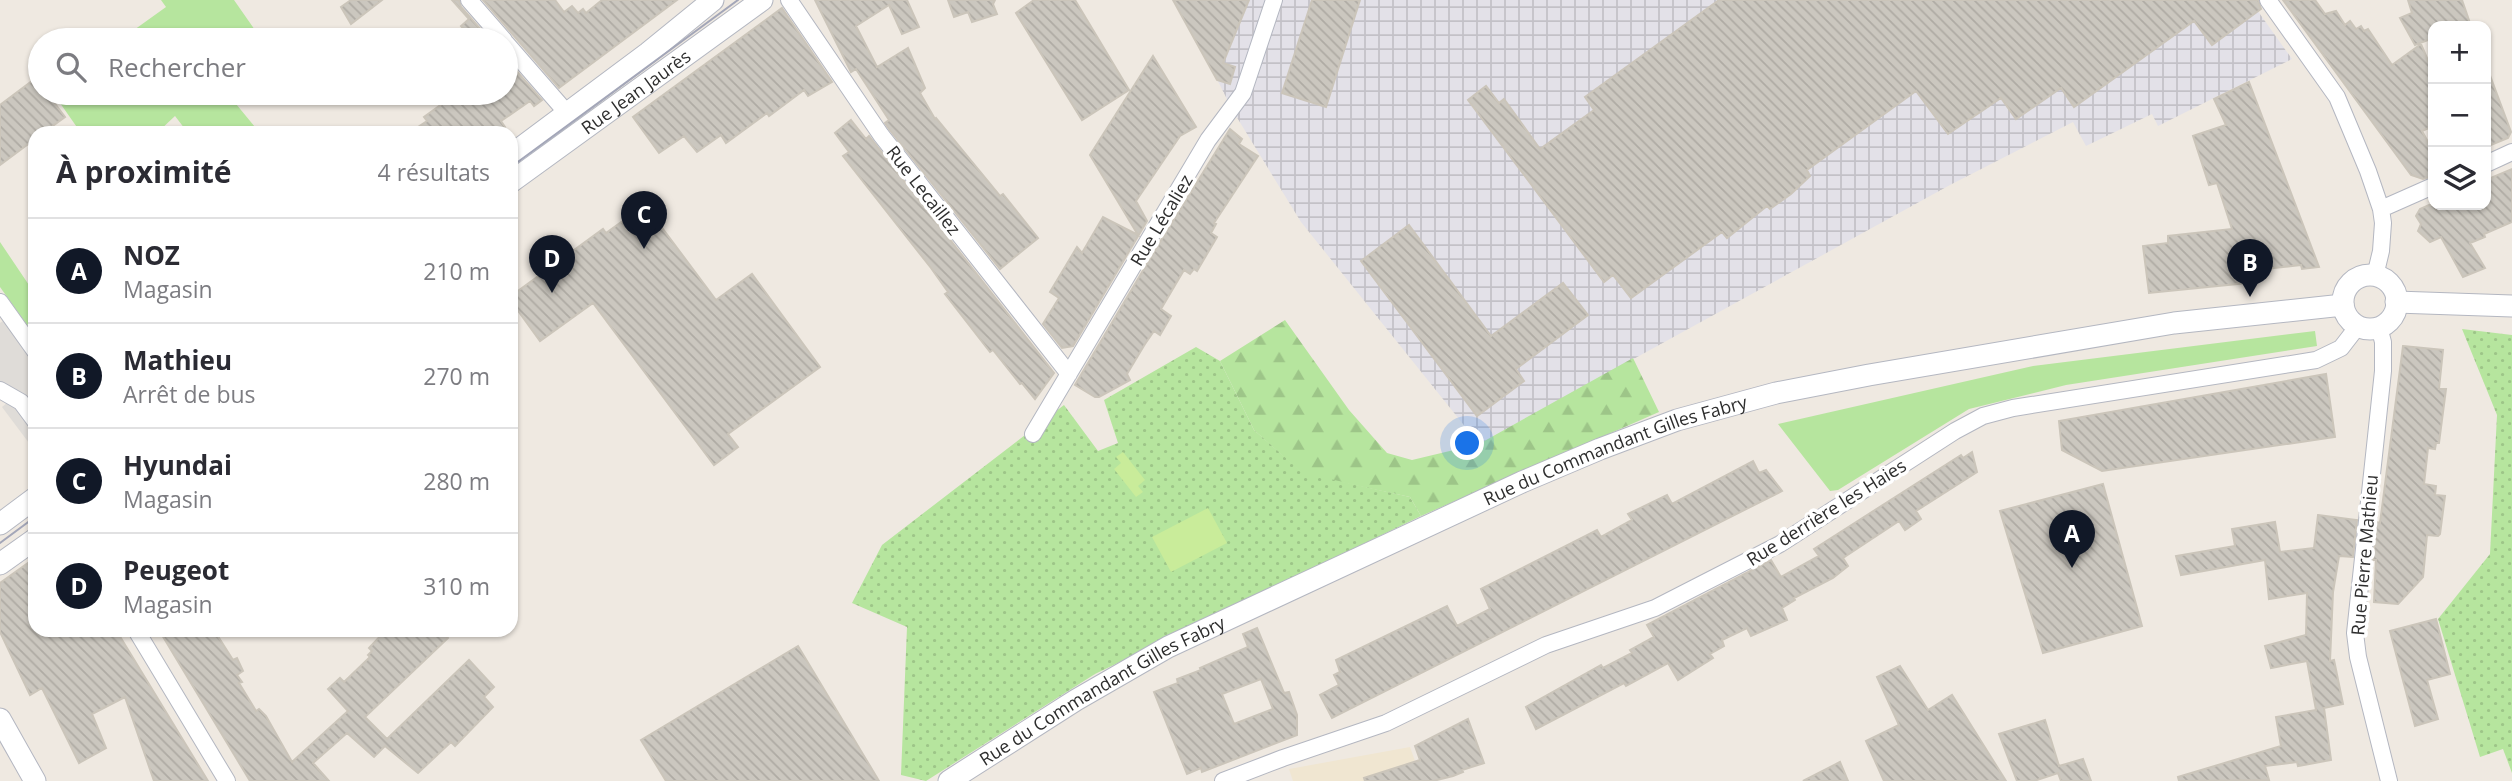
<!DOCTYPE html>
<html lang="fr">
<head>
<meta charset="utf-8">
<style>
	:root { --surface:#fff; --page:#f2f2f3; --text:#2b2b33; --muted:#7c7c81; --line:#e1e1e2; --accent:#111827 }
	body { margin:0; font-family:"Open Sans",sans-serif; background:var(--page); color:var(--text) }
	.controls { position:absolute; right:21px; top:21px; display:grid; overflow:hidden; border-radius:14px; box-shadow:0 2px 5px #0004 }
	.controls button { width:63px; height:63px; display:grid; place-items:center; padding:0; border:0; border-bottom:2px solid var(--line); background:var(--surface); color:var(--text); font:35px sans-serif }
	.you { position:absolute; left:1468px; top:444px; width:24px; height:24px; margin:-18px; border:5px solid #fff; border-radius:50%; background:#1a73e8; box-shadow:0 0 0 10px #1a73e833 }
	.badge { display:grid; place-items:center; width:46px; height:46px; border-radius:50%; background:var(--accent); color:#fff; font-size:23px; font-weight:700 }
	.pin { position:absolute; translate:-50% -58px; filter:drop-shadow(0 2px 4px #0008) }
	.pin::after { content:''; position:absolute; top:37px; width:24px; height:21px; background:inherit; clip-path:polygon(0 0,100% 0,50% 100%) }
	.list { margin:0; padding:0; list-style:none }
	h2 { display:flex; justify-content:space-between; align-items:center; height:91px; margin:0; padding:0 28px; font-size:30px }
	h2 small { font-size:23px; font-weight:400; color:var(--muted) }
	.list li { display:grid; grid-template-columns:46px 1fr auto; gap:21px; align-items:center; box-sizing:border-box; height:105px; padding:0 28px; border-top:2px solid var(--line) }
	.list b { display:block; font-size:26px; white-space:nowrap }
	.list p { margin:0; font-size:23px; white-space:nowrap; color:var(--muted) }
	.list em { font-size:23px; font-style:normal; color:var(--muted) }
	.icon { flex:none; width:38px; height:38px; fill:none; stroke:currentColor; stroke-width:2; stroke-linecap:round; stroke-linejoin:round }
	.map { position:relative; flex:none; width:2512px; height:781px; overflow:hidden }
	.search { position:absolute; background:var(--surface); box-shadow:0 2px 5px #0004; left:28px; top:28px; width:490px; height:77px; display:flex; align-items:center; gap:18px; box-sizing:border-box; padding:0 24px; border-radius:38px; color:var(--muted); font-size:26px }
	.panel { position:absolute; background:var(--surface); box-shadow:0 2px 5px #0004; left:28px; top:126px; width:490px; height:511px; border-radius:21px }
	.map>svg:first-child { display:block }
</style>
</head>
<body>
<div class="map">
<svg width="2512" height="781" viewBox="0 0 2512 781">
	<defs>
		<pattern id="industrial-grid" width="8" height="8" patternUnits="userSpaceOnUse" patternTransform="scale(1.75)"><rect width="8" height="8" fill="#e3e1e8"/><path d="M0 4h8M4 0v8" fill="none" stroke="#c3c1c7"/></pattern>
		<pattern id="forest-firs" width="22" height="20" patternUnits="userSpaceOnUse" patternTransform="scale(1.75)"><rect width="22" height="20" fill="#b6e59e"/><path d="M5 1l3.5 6h-7zM16 11l3.5 6h-7z" fill="#9dc588"/></pattern>
		<pattern id="park-dots" width="8" height="8" patternUnits="userSpaceOnUse" patternTransform="scale(1.75)"><rect width="8" height="8" fill="#b6e59e"/><path d="M2 2h.1M6 6h.1" fill="none" stroke="#9dc588" stroke-width="1.8" stroke-linecap="round"/></pattern>
		<pattern id="building-back-hatch" width="6" height="6" patternUnits="userSpaceOnUse" patternTransform="scale(1.75)"><rect width="6" height="6" fill="#cbc7bf"/><path d="M-1 5l2 2M0 0l6 6M5-1l2 2" fill="none" stroke="#afaba4"/></pattern>
	</defs>
	<rect width="100%" height="100%" fill="#efe9e1"/>
	<path fill="url(#industrial-grid)" d="M1177 0H2250L2292 59 2158 126 2152 114 2086 146 2073 122 1950 185 1479 444 1301 222 1233 111Z"/>
	<path fill="#f0e6d1" d="M1410 747 1422 781H1293L1289 769Z"/>
	<path fill="#b6e59e" d="M161 0H234L262 40H120L166 7Z
		M53 93H227L260 133H188L175 116 157 133H81Z
		M0 242 35 294V320L27 325 0 287Z
		M2315 331 2317 346 2066 385 1969 409 1838 490 1830 491 1778 424 2033 366Z"/>
	<path fill="url(#forest-firs)" d="M1285 320 1349 410 1387 453 1412 460 1479 444 1633 358 1659 412 1421 516 1410 497 1303 474 1254 430 1220 361Z"/>
	<path fill="url(#park-dots)" d="M2462 329 2512 335V773L2503 749 2480 757 2438 619 2490 554 2497 415Z
		M1196 347 1220 361 1254 430 1303 473 1410 497 1421 516 1095 674 926 781 901 775 907 627 852 603 882 545 1064 405 1098 451 1118 443 1104 400Z"/>
	<path fill="#c9ec9a" d="M1123 452 1145 480 1138 486 1143 492 1136 497 1114 469 1121 463 1116 457Z
		M1208 508 1227 543 1171 572 1152 537Z"/>
	<path fill="#dfdcd8" d="M3 321 35 365V451L2 407 7 403 0 399V323Z"/>
	<path fill="url(#building-back-hatch)" stroke="#cbc5ba" stroke-width="2" fill-rule="evenodd" d="M351 0H382L351 24 341 7Z
		M452 0H459L461 7 490 40H473L461 26 469 19Z
		M483 0H555L564 12 572 6 578 13 583 9 586 13 602 0H677L559 88Z
		M815 0H907L919 27 902 34 889 5 856 26 877 67 908 48 925 88 920 93 935 119 936 118 1000 196 1003 194 1038 238 1000 269 889 129 885 123 889 120 856 69 851 72Z
		M948 0H995L993 4 997 14 972 22 968 12 954 17Z
		M1034 0H1075L1129 90 1082 120 1016 13Z
		M1173 0H1249L1223 63 1235 67 1230 84 1217 80Z
		M1312 0H1360L1326 107 1282 93Z
		M1719 0H2258L2261 9 2212 45 2194 21 2074 107 2061 88 2016 119 2001 98 1948 134 1916 91 1807 170 1810 176 1791 194 1770 209 1767 206 1727 238 1722 232 1631 298 1613 275 1604 282 1468 100 1486 86 1499 103 1504 99 1540 149 1594 110 1585 97Z
		M2283 0H2315L2325 14 2336 11 2345 25 2350 21 2356 29 2361 26 2364 31 2368 29 2392 65 2421 44 2433 72V126L2422 131 2433 151V176L2423 179 2411 175Z
		M2408 0H2462L2471 26H2433V38L2415 45 2400 18 2412 13Z
		M782 8 832 82 808 96 804 90 769 116 767 113 726 143 721 135 697 152 684 136 659 153 633 117Z
		M1153 56 1196 127 1180 136 1136 201 1147 221 1073 346 1062 348 1043 324 1059 298 1050 292 1077 247 1082 253 1103 217 1138 235 1090 155Z
		M506 59 542 100 534 106 530 101 501 121 505 127 497 133H409L427 121 424 117 457 93H506Z
		M2488 70 2511 132 2508 138 2486 147V71Z
		M36 78 40 84V93H47L65 117 43 133H35V139L0 165V105Z
		M2249 82 2319 267 2302 269 2301 265 2246 271 2247 283 2149 293 2143 246 2168 243V236L2232 229 2217 183 2209 185 2193 136 2226 125 2214 99Z
		M851 120 866 139 869 136 1054 373 1035 399 1022 383 1020 384 993 350 990 352 945 294 948 292 931 268 843 156 849 152 835 133Z
		M1230 129 1242 139 1239 144 1258 156 1214 223 1216 224 1211 233 1217 237 1197 271 1194 269 1190 274 1184 270 1161 309 1171 316 1160 335 1154 331 1145 344 1127 374 1130 380 1099 397H1095L1075 385 1160 242Z
		M2512 169V222L2484 234 2485 237 2470 243 2485 268 2463 277 2441 237 2430 242 2418 231 2421 224 2416 216 2420 209 2429 205H2486V180Z
		M645 205 716 300 752 274 820 367 728 434 738 447 714 465 593 303 540 341 511 301V296L603 229 606 233Z
		M1409 225 1491 336 1563 283 1588 315 1516 369 1524 381 1477 416 1361 261Z
		M2403 346 2443 350 2439 389H2446L2439 443H2436L2435 449 2428 448 2424 484 2436 486 2435 495 2445 496 2440 534 2438 536 2427 535 2423 577 2398 604 2374 602 2376 560H2373L2377 522 2380 523Z
		M2326 374 2335 437 2102 471 2062 450 2059 421Z
		M1972 452 1977 472 1916 511 1921 519 1905 530 1899 521 1843 558 1848 566 1833 578 1794 598 1795 600 1782 608 1787 620 1751 636 1747 628 1722 640 1724 646 1710 654 1713 658 1678 680 1668 663 1626 686 1624 683 1536 729 1526 707 1601 665 1603 668 1632 653 1630 650 1654 637 1647 625 1771 560 1781 577 1819 556 1814 549 1961 455 1963 458Z
		M1753 461 1759 473 1766 470 1782 491 1332 718 1320 695 1339 685 1334 675 1340 672 1336 660 1447 606 1457 626 1490 609 1481 589 1597 530 1601 537 1632 520 1628 514 1667 495 1672 504Z
		M2103 484 2142 626 2043 653 2000 511Z
		M2318 515 2357 520 2353 557 2339 556 2333 592 2330 661 2334 660 2343 704 2324 708 2331 760 2298 766 2297 762 2265 766 2269 780 2179 781 2178 777 2281 746 2276 717 2316 710 2307 661 2271 668 2265 646 2306 635 2307 593 2269 599 2265 560 2181 575 2176 556 2235 546 2232 529 2275 522 2280 552 2314 548Z
		M35 558V630H116L208 781H154L125 697 92 714 106 748 79 763 42 688 30 695 0 632V583Z
		M2436 619 2450 674 2427 680 2438 719 2415 726 2390 631Z
		M1257 628 1284 693 1289 692 1297 715V735L1202 772 1201 768 1187 774 1154 692 1178 683 1177 679 1201 670 1200 668 1248 647 1243 634ZM1261 679 1273 709 1234 724 1222 694Z
		M159 630H214L233 660 237 658 243 671 237 675 242 682 239 683 256 711 259 709 266 716 292 762 348 711 328 689 340 678 344 682 370 657 368 655 372 651 369 648 386 630H440L448 638 365 717 387 739 469 660 494 687 484 697 493 707 455 746 451 742 418 773 385 746 374 757 347 733 313 763 329 781H250Z
		M798 646 879 781H666L641 740Z
		M1900 666 1928 710 1952 695 2006 781H1884L1866 741 1899 725 1877 677Z
		M1468 719 1484 763 1462 770 1463 772 1453 776 1433 781H1365L1364 778 1420 760 1415 746Z
		M2045 720 2059 766 2083 759 2091 781H2061L2058 773 2034 781H2017L1999 734Z
		M1840 762 1848 781H1803Z"/>
	<g fill="none" stroke-linecap="round" stroke-linejoin="round">
		<defs>
			<path id="street" d="M469 0 504 40
				M789 0 881 135 1069 374
				M2268 0 2337 97 2368 171 2381 209 2383 223 2381 251 2375 276
				M506 43 567 113
				M2486 164 2512 152
				M2381 209 2433 186
				M0 302 35 351
				M2379 327 2383 342V371L2355 633 2358 657 2389 781
				M0 390 21 402 35 421
				M1033 434 1208 140 1243 93 1274 0
				M136 630 227 781
				M1223 781 1283 758 1386 723 1546 645 1655 608 1780 544 1955 431 1983 416 2013 408 2316 360 2341 348 2358 326"/>
			<g id="secondary">
				<path d="M511 155 648 53 713 0"/>
				<path id="s1" d="M511 182 762 0"/>
				<circle cx="2370" cy="302" r="27"/>
				<path d="M2396 302 2512 306"/>
				<path d="M0 524 35 498"/>
				<path d="M0 564 35 539"/>
				<path d="M0 719 35 781"/>
				<path id="s2" d="M949 781 1076 700 1168 647 1522 482 1600 449 1677 420 1776 393 1869 375 2174 323 2343 305"/>
			</g>
		</defs>
		<use href="#street" stroke="#b4b7c1" stroke-width="18"/>
		<use href="#secondary" stroke="#b4b7c1" stroke-width="23"/>
		<use href="#street" stroke="#fff" stroke-width="16"/>
		<use href="#secondary" stroke="#fff" stroke-width="21"/>
		<path stroke="#a3a6b8" stroke-width="2" d="M511 167 738 0
			M0 543 35 517"/>
	</g>
	<g text-anchor="middle" dominant-baseline="central" stroke-width="7" stroke-linejoin="round" paint-order="stroke">
		<g font-size="18" fill="#2e2e2e" stroke="#fff">
			<text stroke="none"><textPath href="#s1" startOffset="154">Rue Jean Jaurès</textPath></text>
			<text transform="translate(924 190) rotate(52)">Rue Lecaillez</text>
			<text transform="translate(1161 220) rotate(-59)">Rue Lécaliez</text>
			<text stroke="none"><textPath href="#s2" startOffset="746">Rue du Commandant Gilles Fabry</textPath></text>
			<text transform="translate(1826 512) rotate(-32)">Rue derrière les Haies</text>
			<text transform="translate(2364 555) rotate(-85)">Rue Pierre Mathieu</text>
			<text stroke="none"><textPath href="#s2" startOffset="178">Rue du Commandant Gilles Fabry</textPath></text>
		</g>
	</g>
</svg>
<div class="controls">
<button>+</button>
<button>−</button>
<button><svg class="icon" aria-label="layers" viewBox="0 0 24 24"><path d="M12 4l9 5-9 5-9-5zM3 14l9 5 9-5"/></svg></button>
</div>
<div class="you"></div>
<div class="pin badge" style="left:2072px;top:568px">A</div>
<div class="pin badge" style="left:2250px;top:297px">B</div>
<div class="pin badge" style="left:644px;top:249px">C</div>
<div class="pin badge" style="left:552px;top:293px">D</div>
<div class="search"><svg class="icon" aria-label="search" viewBox="0 0 24 24"><circle cx="10" cy="10" r="6"/><path d="M15 15l6 6"/></svg>Rechercher</div>
<section class="panel">
<h2>À proximité<small>4 résultats</small></h2>
<ul class="list">
<li><span class="badge">A</span><div><b>NOZ</b><p>Magasin</p></div><em>210 m</em></li>
<li><span class="badge">B</span><div><b>Mathieu</b><p>Arrêt de bus</p></div><em>270 m</em></li>
<li><span class="badge">C</span><div><b>Hyundai</b><p>Magasin</p></div><em>280 m</em></li>
<li><span class="badge">D</span><div><b>Peugeot</b><p>Magasin</p></div><em>310 m</em></li>
</ul>
</section>
</div>
</body>
</html>
